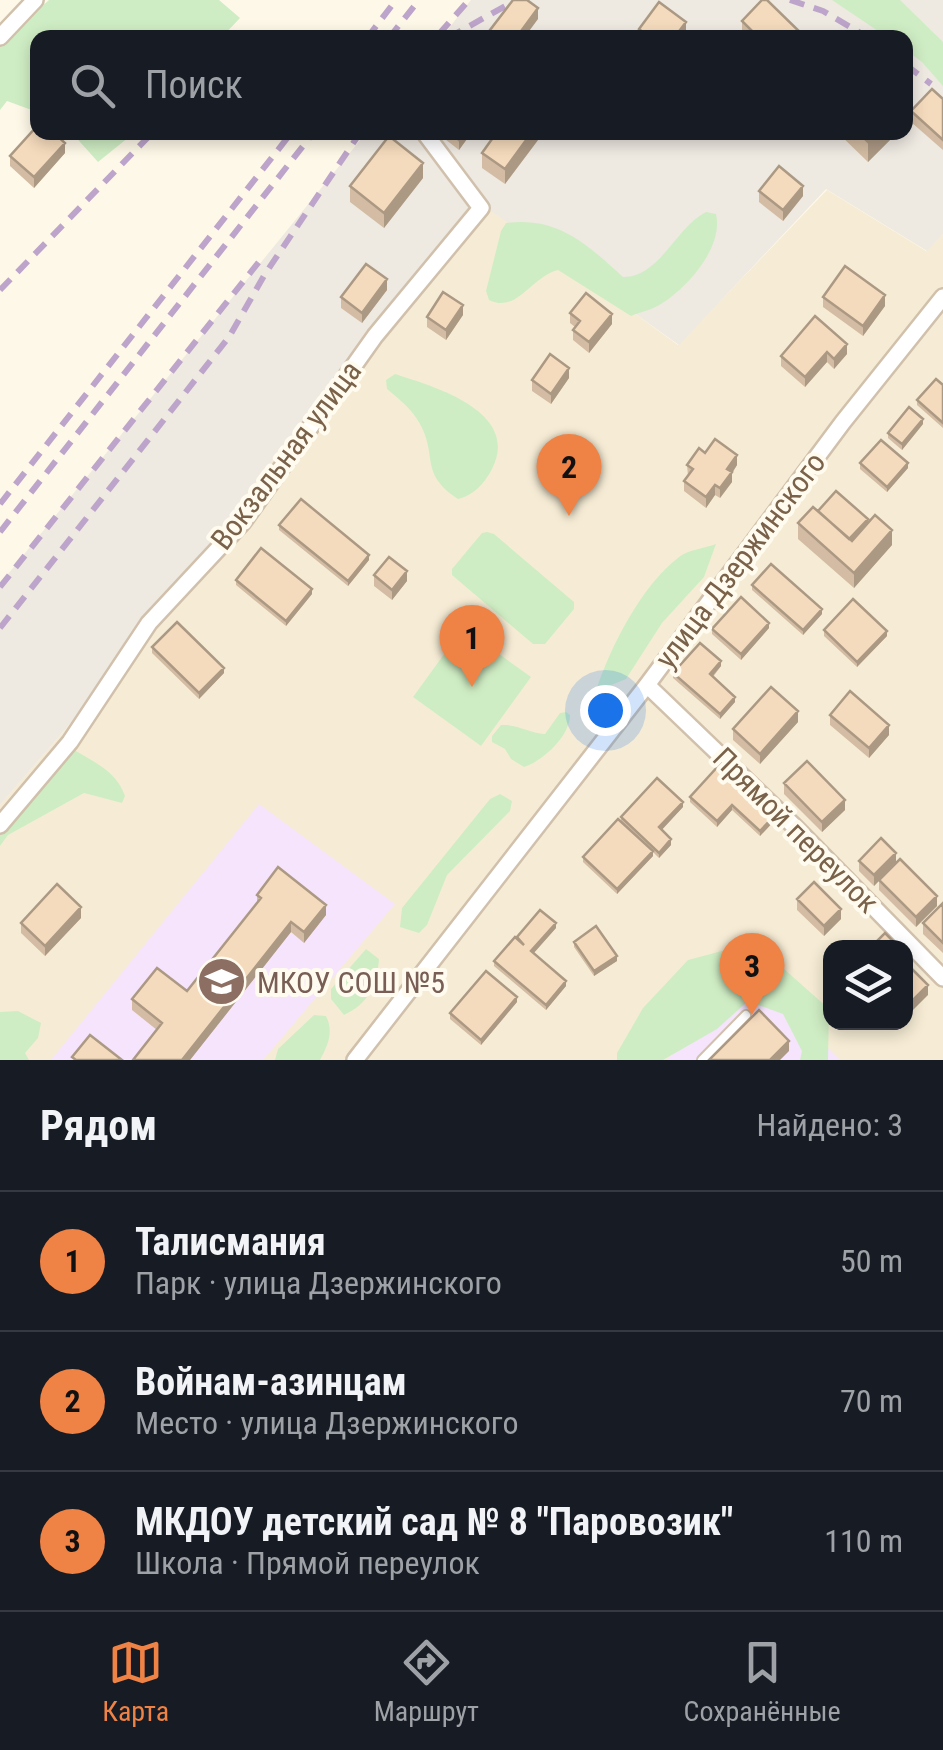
<!DOCTYPE html>
<html lang="ru">
<head>
<meta charset="utf-8">
<style>
	:root { --surface:#171b24; --page:#242831; --text:#f1f3f6; --muted:#9ea1a6; --line:#363941; --accent:#ef8245 }
	body { margin:0; font-family:"Roboto Condensed",sans-serif; background:var(--page); color:var(--text) }
	.controls { position:absolute; right:30px; bottom:30px; display:grid; overflow:hidden; border-radius:20px; box-shadow:0 5px 15px #0003 }
	.controls button { width:90px; height:90px; display:grid; place-items:center; padding:0; border:0; border-bottom:2px solid var(--line); background:var(--surface); color:var(--text); font:50px sans-serif }
	.you { position:absolute; left:605px; top:710px; width:35px; height:35px; margin:-25px; border:8px solid #fff; border-radius:50%; background:#1a73e8; box-shadow:0 0 0 15px #1a73e833 }
	.badge { display:grid; place-items:center; width:65px; height:65px; border-radius:50%; background:var(--accent); color:#111; font-size:32px; font-weight:700 }
	.pin { position:absolute; translate:-50% -82px; filter:drop-shadow(0 2px 5px #0008) }
	.pin::after { content:''; position:absolute; top:52px; width:35px; height:30px; background:inherit; clip-path:polygon(0 0,100% 0,50% 100%) }
	.list { margin:0; padding:0; list-style:none }
	h2 { display:flex; justify-content:space-between; align-items:center; height:130px; margin:0; padding:0 40px; font-size:42px }
	h2 small { font-size:32px; font-weight:400; color:var(--muted) }
	.list li { display:grid; grid-template-columns:65px 1fr auto; gap:30px; align-items:center; box-sizing:border-box; height:140px; padding:0 40px; border-top:2px solid var(--line) }
	.list b { display:block; font-size:38px; white-space:nowrap }
	.list p { margin:0; font-size:32px; white-space:nowrap; color:var(--muted) }
	.list em { font-size:32px; font-style:normal; color:var(--muted) }
	.icon { flex:none; width:55px; height:55px; fill:none; stroke:currentColor; stroke-width:2; stroke-linecap:round; stroke-linejoin:round }
	.map { position:relative; flex:none; width:943px; height:1060px; overflow:hidden }
	.search { position:absolute; background:var(--surface); box-shadow:0 5px 15px #0003; left:30px; right:30px; top:30px; height:110px; display:flex; align-items:center; gap:25px; box-sizing:border-box; padding:0 35px; border-radius:20px; color:var(--muted); font-size:38px }
	.sheet { height:550px; background:var(--surface) }
	nav { display:flex; justify-content:space-around; align-items:center; box-sizing:border-box; height:140px; border-top:2px solid var(--line); background:var(--surface); font-size:28px; color:var(--muted) }
	nav a { display:grid; justify-items:center; gap:5px }
	nav .on { color:var(--accent) }
	.map>svg:first-child { display:block }
</style>
</head>
<body>
<div class="map">
<svg width="943" height="1060" viewBox="0 0 943 1060">
	<rect width="100%" height="100%" fill="#fef8e8"/>
	<path fill="#f6ecd5" fill-rule="evenodd" d="M827 190 926 251 943 234V1060H0V805L94 696 310 411 488 207 678 345ZM830 948H906V1022H830Z"/>
	<path fill="#eee9e1" d="M471 0H943V234L927 251 826 189 679 345 487 208 310 411 94 696 0 805V584L366 133 906 132V38L442 37Z"/>
	<path fill="#f5e4fb" d="M259 804 395 904 263 1060H51Z
		M750 970 840 1060H667Z"/>
	<path fill="#cfedc4" d="M49 0H219L240 18 222 37 38 38 37 112 7 101 0 110V45Z
		M832 0H900L943 42V86L922 62 906 50V38L887 37Z
		M72 133H134L98 162Z
		M706 212 716 214C724 247 687 288 661 304 652 310 640 312 631 316L558 270C532 276 517 314 489 300L486 291 501 231 506 223C558 216 588 245 623 277 659 278 676 227 706 212Z
		M395 374C436 387 521 412 492 469 484 484 474 495 458 499 419 473 438 457 420 424 412 409 400 400 387 389L386 380Z
		M487 532 494 534 574 602V609L545 644H533L452 575V569L482 533Z
		M716 544 704 577 662 623 626 679 596 691C610 647 642 585 679 557 688 550 705 548 716 544Z
		M463 628 531 677 481 746 413 697Z
		M566 712 570 715C570 736 543 761 524 767L511 759 505 749 492 742V736L501 725C518 724 529 733 545 734L560 713Z
		M76 751C96 763 117 772 125 796L122 803 84 793 8 835 0 846V823L55 754Z
		M500 794 512 801 510 811 447 875 427 925 419 933 400 927 402 908 490 799Z
		M733 948 774 960 829 1009 828 1060H800L802 1051 783 1014 748 1001 717 1029 663 1060H617V1053L643 1008 688 960Z
		M366 949 379 959C377 986 368 1004 344 1015L331 999V989Z
		M18 1011 41 1023 38 1038 25 1053 29 1060H0V1012Z
		M314 1015 326 1016C334 1032 328 1045 320 1060H275L278 1049Z"/>
	<g fill="none" stroke-linecap="round" stroke-linejoin="round">
		<defs>
			<path id="lane" d="M702 1060 746 1015"/>
			<path id="street" d="M0 37 35 0
				M647 685 796 828 943 978
				M0 825 70 742 149 623 243 522 375 336 481 208 424 132
				M355 1060 647 685 843 422 943 297"/>
		</defs>
		<use href="#lane" stroke="#d1c1ac" stroke-width="12"/>
		<use href="#street" stroke="#d1c1ac" stroke-width="20"/>
		<use href="#lane" stroke="#fff" stroke-width="8"/>
		<use href="#street" stroke="#fff" stroke-width="15"/>
		<path stroke="#bda4ca" stroke-width="6" stroke-dasharray="15 10" stroke-linecap="butt" d="M790 0 823 11 869 38
			M439 34 469 0
			M367 38 396 0
			M389 38 419 0
			M448 38 516 0
			M906 65 931 84
			M0 290 153 132
			M0 504 292 132
			M0 532 314 132
			M0 587 262 258
			M0 628 229 337 265 274 360 133"/>
	</g>
	<path fill="#d3bca3" d="M742 21 806 38H742Z
		M639 29 686 32 682 38H639Z
		M943 99V150L911 122V111Z
		M436 132H472L459 150Z
		M544 132 505 184 482 168V153Z
		M837 132H891V139L868 162Z
		M65 153 34 188 10 166V156Z
		M423 178 384 228 350 202V186Z
		M759 191 803 196 783 221 759 202Z
		M387 290 362 323 341 308V297Z
		M823 297 885 306 863 336 823 307Z
		M570 313 612 324 589 353 573 340V330L575 327 570 323Z
		M463 315 446 340 427 327V317Z
		M815 316 847 354 834 369 827 362 805 387 781 366V356Z
		M569 378 551 404 532 391V380Z
		M943 385V428L917 405V400Z
		M923 424 902 450 888 438V433Z
		M705 453 737 465 732 473V482L720 498 715 495 706 508 684 491V481L688 476 687 465Z
		M860 463 908 468 887 492 860 469Z
		M818 511 868 523 892 545 854 588 798 539V523Z
		M279 525 369 560 348 586 279 530Z
		M374 575 407 581 392 600 374 586Z
		M236 580 312 594 286 626 236 585Z
		M752 585 822 614 803 635 752 590Z
		M769 628 741 660 712 634V629Z
		M824 630 887 636 857 667 824 636Z
		M152 647 224 673 199 699 152 653Z
		M721 666 713 677 735 702 720 719 673 678V673Z
		M830 715 889 735 869 758 830 725Z
		M798 722 760 764 733 740V729Z
		M721 763 776 819 760 836 732 810 717 827 690 802V797Z
		M784 783 845 810 822 832 784 794Z
		M683 807 661 830 671 845 659 858 653 852V856L617 894 583 862V857L621 821V817Z
		M859 861 896 862 937 906 916 927 879 890V881L874 886 859 871Z
		M257 895 326 915 304 943 291 932 190 1060H133L157 1030 132 1010V999L187 991 257 903Z
		M797 899 841 919 824 936 797 910Z
		M943 903V953L923 934V923Z
		M81 918 45 956 21 933V923Z
		M556 928 534 953 566 986 546 1010 494 966V961L517 939V937Z
		M574 942 617 961 594 976 574 947Z
		M517 1002 481 1045 450 1019V1013Z"/>
	<path fill="#ac9984" d="M538 8V19L524 38H516Z
		M686 22V32L682 38H674Z
		M465 132H472L459 150V140Z
		M532 132H544L505 184V169Z
		M877 132H891V139L868 162V142Z
		M65 143V153L34 188V177Z
		M423 163V178L384 228V213Z
		M803 186V196L783 221V210Z
		M387 279V290L362 323V313Z
		M885 295V306L863 336V326Z
		M463 305V315L446 340V330Z
		M612 314V324L589 353V342Z
		M847 344V354L834 369V359Z
		M827 352V362L805 387V377Z
		M569 368V378L551 404V394Z
		M923 419V424L902 450V444Z
		M737 455V465L732 473V482L720 498V488L727 469Z
		M908 463V468L887 492V487Z
		M715 485V495L706 508V497Z
		M868 519V524L848 546V540Z
		M892 530V545L854 588V573Z
		M369 555V560L348 586V581Z
		M407 571V581L392 600V590Z
		M312 589V594L286 626V621Z
		M822 609V614L803 635V630Z
		M769 623V628L741 660V654Z
		M887 631V636L857 667V662Z
		M721 661V666L710 679V674Z
		M224 668V673L199 699V693Z
		M735 697V702L720 719V714Z
		M798 711V722L760 764V754Z
		M889 725V735L869 758V748Z
		M845 800V810L822 832V822Z
		M683 802V807L659 833V827Z
		M732 805V810L717 827V821Z
		M776 814V819L760 836V831Z
		M671 839V845L659 858V853Z
		M653 851V856L617 894V889Z
		M896 853V863L874 886V875Z
		M937 896V906L916 927V917Z
		M326 905V915L304 943V932Z
		M81 907V918L45 956V946Z
		M841 909V919L824 936V926Z
		M291 922V932L190 1060H182Z
		M556 923V928L531 956V951Z
		M617 956V961L594 976V971Z
		M566 981V986L546 1010V1005Z
		M928 985V995L906 1017V1007Z
		M517 997V1002L481 1045V1040Z
		M789 1041V1051L780 1060H770Z"/>
	<path fill="#f5dbbd" stroke="#ac9984" stroke-width="2.5" d="M513 0H527L538 8 516 38H491L487 34Z
		M762 0H767L806 38H759L742 21Z
		M659 2 686 22 674 38H650L639 29Z
		M932 89 943 99V140L911 111Z
		M38 125V132H53L65 143 34 177 10 156Z
		M449 132H465L459 140Z
		M497 132H532L505 169 482 153Z
		M858 132H877L868 142Z
		M389 136 423 163 384 213 350 186Z
		M779 166 803 186 783 210 759 191Z
		M366 264 387 279 362 313 341 297Z
		M845 266 885 295 863 326 823 297Z
		M443 292 463 305 446 330 427 317Z
		M586 293 612 314 589 342 573 330 580 321 570 313Z
		M815 316 847 344 834 359 827 352 805 377 781 356Z
		M550 354 569 368 551 394 532 380Z
		M936 379 943 385V423L917 400Z
		M909 407 923 419 902 444 888 433Z
		M715 439 737 455 727 469 732 472 720 488 715 485 706 497 684 481 693 469 687 465 699 448 705 453Z
		M881 440 908 463 887 487 860 463Z
		M836 491 868 519 849 539 818 511Z
		M301 499 369 555 348 581 279 525Z
		M813 507 852 541 875 515 892 530 854 573 798 523Z
		M261 548 312 589 286 621 236 580Z
		M389 557 407 571 392 590 374 575Z
		M771 564 822 609 803 630 752 585Z
		M741 597 769 623 741 654 712 629Z
		M853 599 887 631 857 662 824 630Z
		M177 622 224 668 199 693 152 647Z
		M700 643 721 661 710 674 735 697 720 714 673 673Z
		M771 687 798 711 760 754 733 729Z
		M850 691 889 725 869 748 830 715Z
		M807 761 845 800 822 822 784 783Z
		M721 763 776 814 760 831 732 805 717 821 690 797Z
		M657 778 683 802 659 827 671 839 659 853 621 817Z
		M618 819 653 851 617 889 583 857Z
		M881 838 896 853 874 875 859 861Z
		M900 859 937 896 916 917 879 880Z
		M278 867 326 905 304 932 291 922 182 1060H133L162 1023 132 999 157 968 187 991 261 898 257 895Z
		M814 882 841 909 824 926 797 899Z
		M57 884 81 907 45 946 21 923Z
		M943 903V943L923 923Z
		M540 910 556 923 531 951 566 981 546 1005 494 961 515 937 524 945 517 937Z
		M596 926 617 956 594 971 574 942Z
		M885 933 900 948H870Z
		M906 963 928 985 906 1007Z
		M486 971 517 997 481 1040 450 1013Z
		M759 1010 789 1041 770 1060H709Z
		M90 1035 122 1060H76L72 1057Z"/>
	<defs>
		<symbol id="school-disc" viewBox="-11 -11 22 22"><circle r="9.5" fill="#8d6e63" stroke="#fffbef"/><path d="M0-5L7-2L0 1L-7-2ZM-4 1L0 2.5L4 1V4Q0 6-4 4Z" fill="#fff"/></symbol>
	</defs>
	<g fill-rule="evenodd">
		<use href="#school-disc" x="194" y="954" width="55" height="55"/>
	</g>
	<g text-anchor="middle" dominant-baseline="central" stroke-width="8" stroke-linejoin="round" paint-order="stroke">
		<g font-size="30" fill="#7a6149" stroke="#fffbef">
			<text transform="translate(286 455) rotate(-53)">Вокзальная улица</text>
			<text transform="translate(740 560) rotate(-53)">улица Дзержинского</text>
			<text transform="translate(796 830) rotate(45)">Прямой переулок</text>
		</g>
		<g font-size="30" fill="#785e54" stroke="#fffbef" text-anchor="start">
			<text x="257" y="982">МКОУ СОШ №5</text>
		</g>
	</g>
</svg>
<div class="controls">
<button><svg class="icon" aria-label="layers" viewBox="0 0 24 24"><path d="M12 4l9 5-9 5-9-5zM3 14l9 5 9-5"/></svg></button>
</div>
<div class="you"></div>
<div class="pin badge" style="left:472px;top:687px">1</div>
<div class="pin badge" style="left:569px;top:516px">2</div>
<div class="pin badge" style="left:752px;top:1015px">3</div>
<div class="search"><svg class="icon" aria-label="search" viewBox="0 0 24 24"><circle cx="10" cy="10" r="6"/><path d="M15 15l6 6"/></svg>Поиск</div>
</div>
<section class="sheet">
<h2>Рядом<small>Найдено: 3</small></h2>
<ul class="list">
<li><span class="badge">1</span><div><b>Талисмания</b><p>Парк · улица Дзержинского</p></div><em>50 m</em></li>
<li><span class="badge">2</span><div><b>Войнам-азинцам</b><p>Место · улица Дзержинского</p></div><em>70 m</em></li>
<li><span class="badge">3</span><div><b>МКДОУ детский сад № 8 &quot;Паровозик&quot;</b><p>Школа · Прямой переулок</p></div><em>110 m</em></li>
</ul>
</section>
<nav>
<a class="on"><svg class="icon" aria-label="map" viewBox="0 0 24 24"><path d="M3 6l6-2 6 2 6-2v14l-6 2-6-2-6 2zM9 4v14M15 6v14"/></svg>Карта</a>
<a><svg class="icon" aria-label="directions" viewBox="0 0 24 24"><path d="M12 3l9 9-9 9-9-9zM9 14v-3h6M13 9l2 2-2 2"/></svg>Маршрут</a>
<a><svg class="icon" aria-label="saved" viewBox="0 0 24 24"><path d="M7 4h10v16l-5-4-5 4z"/></svg>Сохранённые</a>
</nav>
</body>
</html>
